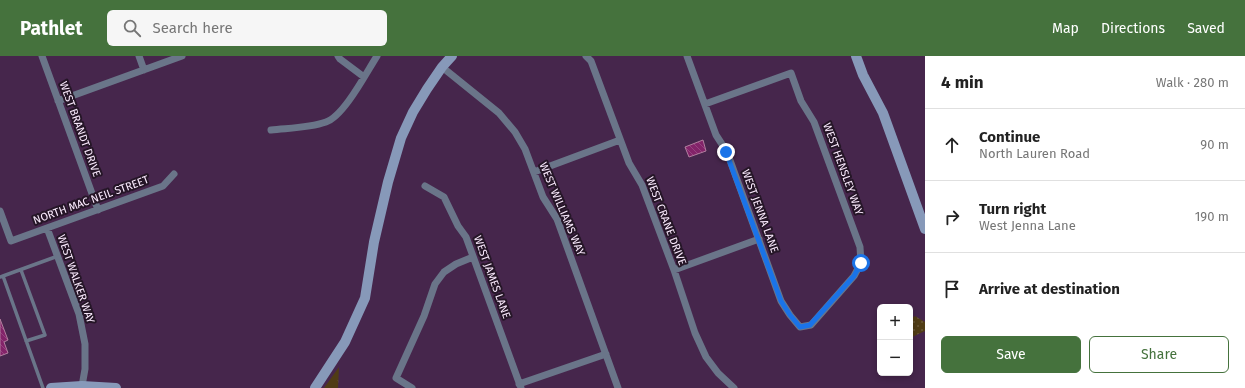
<!DOCTYPE html>
<html lang="en">
<head>
<meta charset="utf-8">
<style>
	:root { --surface:#fff; --page:#f6f6f6; --text:#222; --muted:#767676; --line:#e0e0e0; --accent:#45723d }
	body { margin:0; font-family:"Fira Sans",sans-serif; background:var(--page); color:var(--text) }
	.controls { position:absolute; right:12px; bottom:12px; display:grid; overflow:hidden; border-radius:6px; box-shadow:0 2px 6px #0003 }
	.controls button { width:36px; height:36px; display:grid; place-items:center; padding:0; border:0; border-bottom:1px solid var(--line); background:var(--surface); color:var(--text); font:20px sans-serif }
	.stop { position:absolute; width:12px; height:12px; margin:-9px; border:3px solid #1a73e8; border-radius:50%; background:#fff }
	.stop.end { background:#1a73e8; border-color:#fff; box-shadow:0 1px 4px #0008 }
	.list { margin:0; padding:0; list-style:none }
	h2 { display:flex; justify-content:space-between; align-items:center; height:52px; margin:0; padding:0 16px; font-size:17px }
	h2 small { font-size:13px; font-weight:400; color:var(--muted) }
	.list li { display:grid; grid-template-columns:26px 1fr auto; gap:12px; align-items:center; box-sizing:border-box; height:72px; padding:0 16px; border-top:1px solid var(--line) }
	.list b { display:block; font-size:15px; white-space:nowrap }
	.list p { margin:0; font-size:13px; white-space:nowrap; color:var(--muted) }
	.list em { font-size:13px; font-style:normal; color:var(--muted) }
	.actions { display:flex; gap:8px; padding:12px 16px }
	.actions a { flex:1; padding:9px 0; border:1px solid var(--accent); border-radius:6px; text-align:center; font-size:14px; color:var(--accent) }
	.actions .main { background:var(--accent); color:#fff }
	.icon { flex:none; width:22px; height:22px; fill:none; stroke:currentColor; stroke-width:2; stroke-linecap:round; stroke-linejoin:round }
	.map { position:relative; flex:none; width:925px; height:332px; overflow:hidden }
	header { display:flex; align-items:center; gap:24px; box-sizing:border-box; height:56px; padding:0 20px; background:var(--accent); color:#fff }
	header strong { font-size:19px }
	nav { display:flex; gap:22px; margin-inline-start:auto; font-size:14px }
	.search { width:280px; height:36px; background:var(--page); display:flex; align-items:center; gap:10px; box-sizing:border-box; padding:0 14px; border-radius:6px; color:var(--muted); font-size:15px }
	main { display:flex }
	aside { flex:1; background:var(--surface) }
	.map>svg:first-child { display:block }
</style>
</head>
<body>
<header>
<strong>Pathlet</strong>
<div class="search"><svg class="icon" aria-label="search" viewBox="0 0 24 24"><circle cx="10" cy="10" r="6"/><path d="M15 15l6 6"/></svg>Search here</div>
<nav><a>Map</a><a>Directions</a><a>Saved</a></nav>
</header>
<main>
<div class="map">
<svg width="925" height="332" viewBox="0 0 925 332">
	<defs>
		<pattern id="grass-dots" width="8" height="8" patternUnits="userSpaceOnUse"><rect width="8" height="8" fill="#503c15"/><path d="M2 2h.1M6 6h.1" fill="none" stroke="#6a5838" stroke-width="1.8" stroke-linecap="round"/></pattern>
		<pattern id="park-tufts" width="24" height="20" patternUnits="userSpaceOnUse"><rect width="24" height="20" fill="#503c15"/><path d="M3 7l-1-3M5 7V3M7 7l1-3M15 17l-1-3M17 17v-4M19 17l1-3" fill="none" stroke="#6a5838"/></pattern>
		<pattern id="building-back-hatch" width="6" height="6" patternUnits="userSpaceOnUse"><rect width="6" height="6" fill="#832369"/><path d="M-1 5l2 2M0 0l6 6M5-1l2 2" fill="none" stroke="#954380"/></pattern>
	</defs>
	<rect width="100%" height="100%" fill="#46264c"/>
	<path fill="url(#grass-dots)" d="M915 260 925 266V275L910 282V263Z"/>
	<path fill="url(#park-tufts)" d="M339 311 338 332H324Z"/>
	<path fill="url(#building-back-hatch)" stroke="#b27f9f" d="M703 84 706 95 689 101 685 91Z
		M0 263 8 284 4 286 8 297 0 300Z"/>
	<g fill="none" stroke-linecap="round" stroke-linejoin="round">
		<path stroke="#6a7589" stroke-width="3.5" d="M21 214 45 279 26 285
			M3 220 58 200
			M0 221 3 220 43 332"/>
		<path stroke="#6a7589" stroke-width="7" d="M42 0 98 154
			M139 0 144 14
			M338 0 340 3 364 21
			M586 0 591 5 629 107 642 129 674 214 695 277 706 301 718 317 734 332
			M687 0 716 79 727 96 781 245 790 259 800 271 811 269 854 220 861 207 860 191 814 66 801 45 791 17 705 48
			M442 11 499 57 515 76 525 93 543 141 557 163 618 332
			M58 45 182 0
			M271 74C289 72 309 72 326 66 344 60 366 17 377 0
			M534 116 620 84
			M425 130 444 141 458 170 466 181 521 332
			M0 155 11 185 163 130 174 118
			M47 172 79 258 85 288V313L82 330
			M674 214 759 183
			M519 328 606 298
			M412 332 396 322 424 260 435 228 444 216 456 208 473 201"/>
		<path stroke="#8799b9" stroke-width="10" d="M856 0 863 19 883 57 925 173
			M51 332 82 330 116 332
			M315 332 345 286 365 242 374 186 388 126 401 82 413 56 427 33 442 11 452 0"/>
	</g>
	<g fill="none" stroke-linecap="round" stroke-linejoin="round">
		<path stroke="#1a73e8" stroke-width="5" d="M726 96 781 245 790 259 800 271 810 269 854 220 861 207"/>
	</g>
	<g text-anchor="middle" dominant-baseline="central" stroke-width="4" stroke-linejoin="round" paint-order="stroke">
		<g font-size="11" fill="#fcecff" stroke="#251627">
			<text transform="translate(80 73) rotate(70)">WEST BRANDT DRIVE</text>
			<text transform="translate(843 113) rotate(70)">WEST HENSLEY WAY</text>
			<text transform="translate(91 144) rotate(-20)">NORTH MAC NEIL STREET</text>
			<text transform="translate(562 153) rotate(67)">WEST WILLIAMS WAY</text>
			<text transform="translate(760 155) rotate(70)">WEST JENNA LANE</text>
			<text transform="translate(666 165) rotate(69)">WEST CRANE DRIVE</text>
			<text transform="translate(492 221) rotate(70)">WEST JAMES LANE</text>
			<text transform="translate(76 223) rotate(71)">WEST WALKER WAY</text>
		</g>
	</g>
</svg>
<div class="controls">
<button>+</button>
<button>−</button>
</div>
<div class="stop" style="left:861px;top:207px"></div>
<div class="stop end" style="left:726px;top:96px"></div>
</div>
<aside>
<h2>4 min<small>Walk · 280 m</small></h2>
<ul class="list">
<li><svg class="icon" aria-label="ahead" viewBox="0 0 24 24"><path d="M12 20V5M6 11l6-6 6 6"/></svg><div><b>Continue</b><p>North Lauren Road</p></div><em>90 m</em></li>
<li><svg class="icon" aria-label="right" viewBox="0 0 24 24"><path d="M7 20v-9h11M14 6l5 5-5 5"/></svg><div><b>Turn right</b><p>West Jenna Lane</p></div><em>190 m</em></li>
<li><svg class="icon" aria-label="arrive" viewBox="0 0 24 24"><path d="M6 21V4h12l-3 4 3 4H6"/></svg><div><b>Arrive at destination</b></div></li>
</ul>
<div class="actions"><a class="main">Save</a><a>Share</a></div>
</aside>
</main>
</body>
</html>
